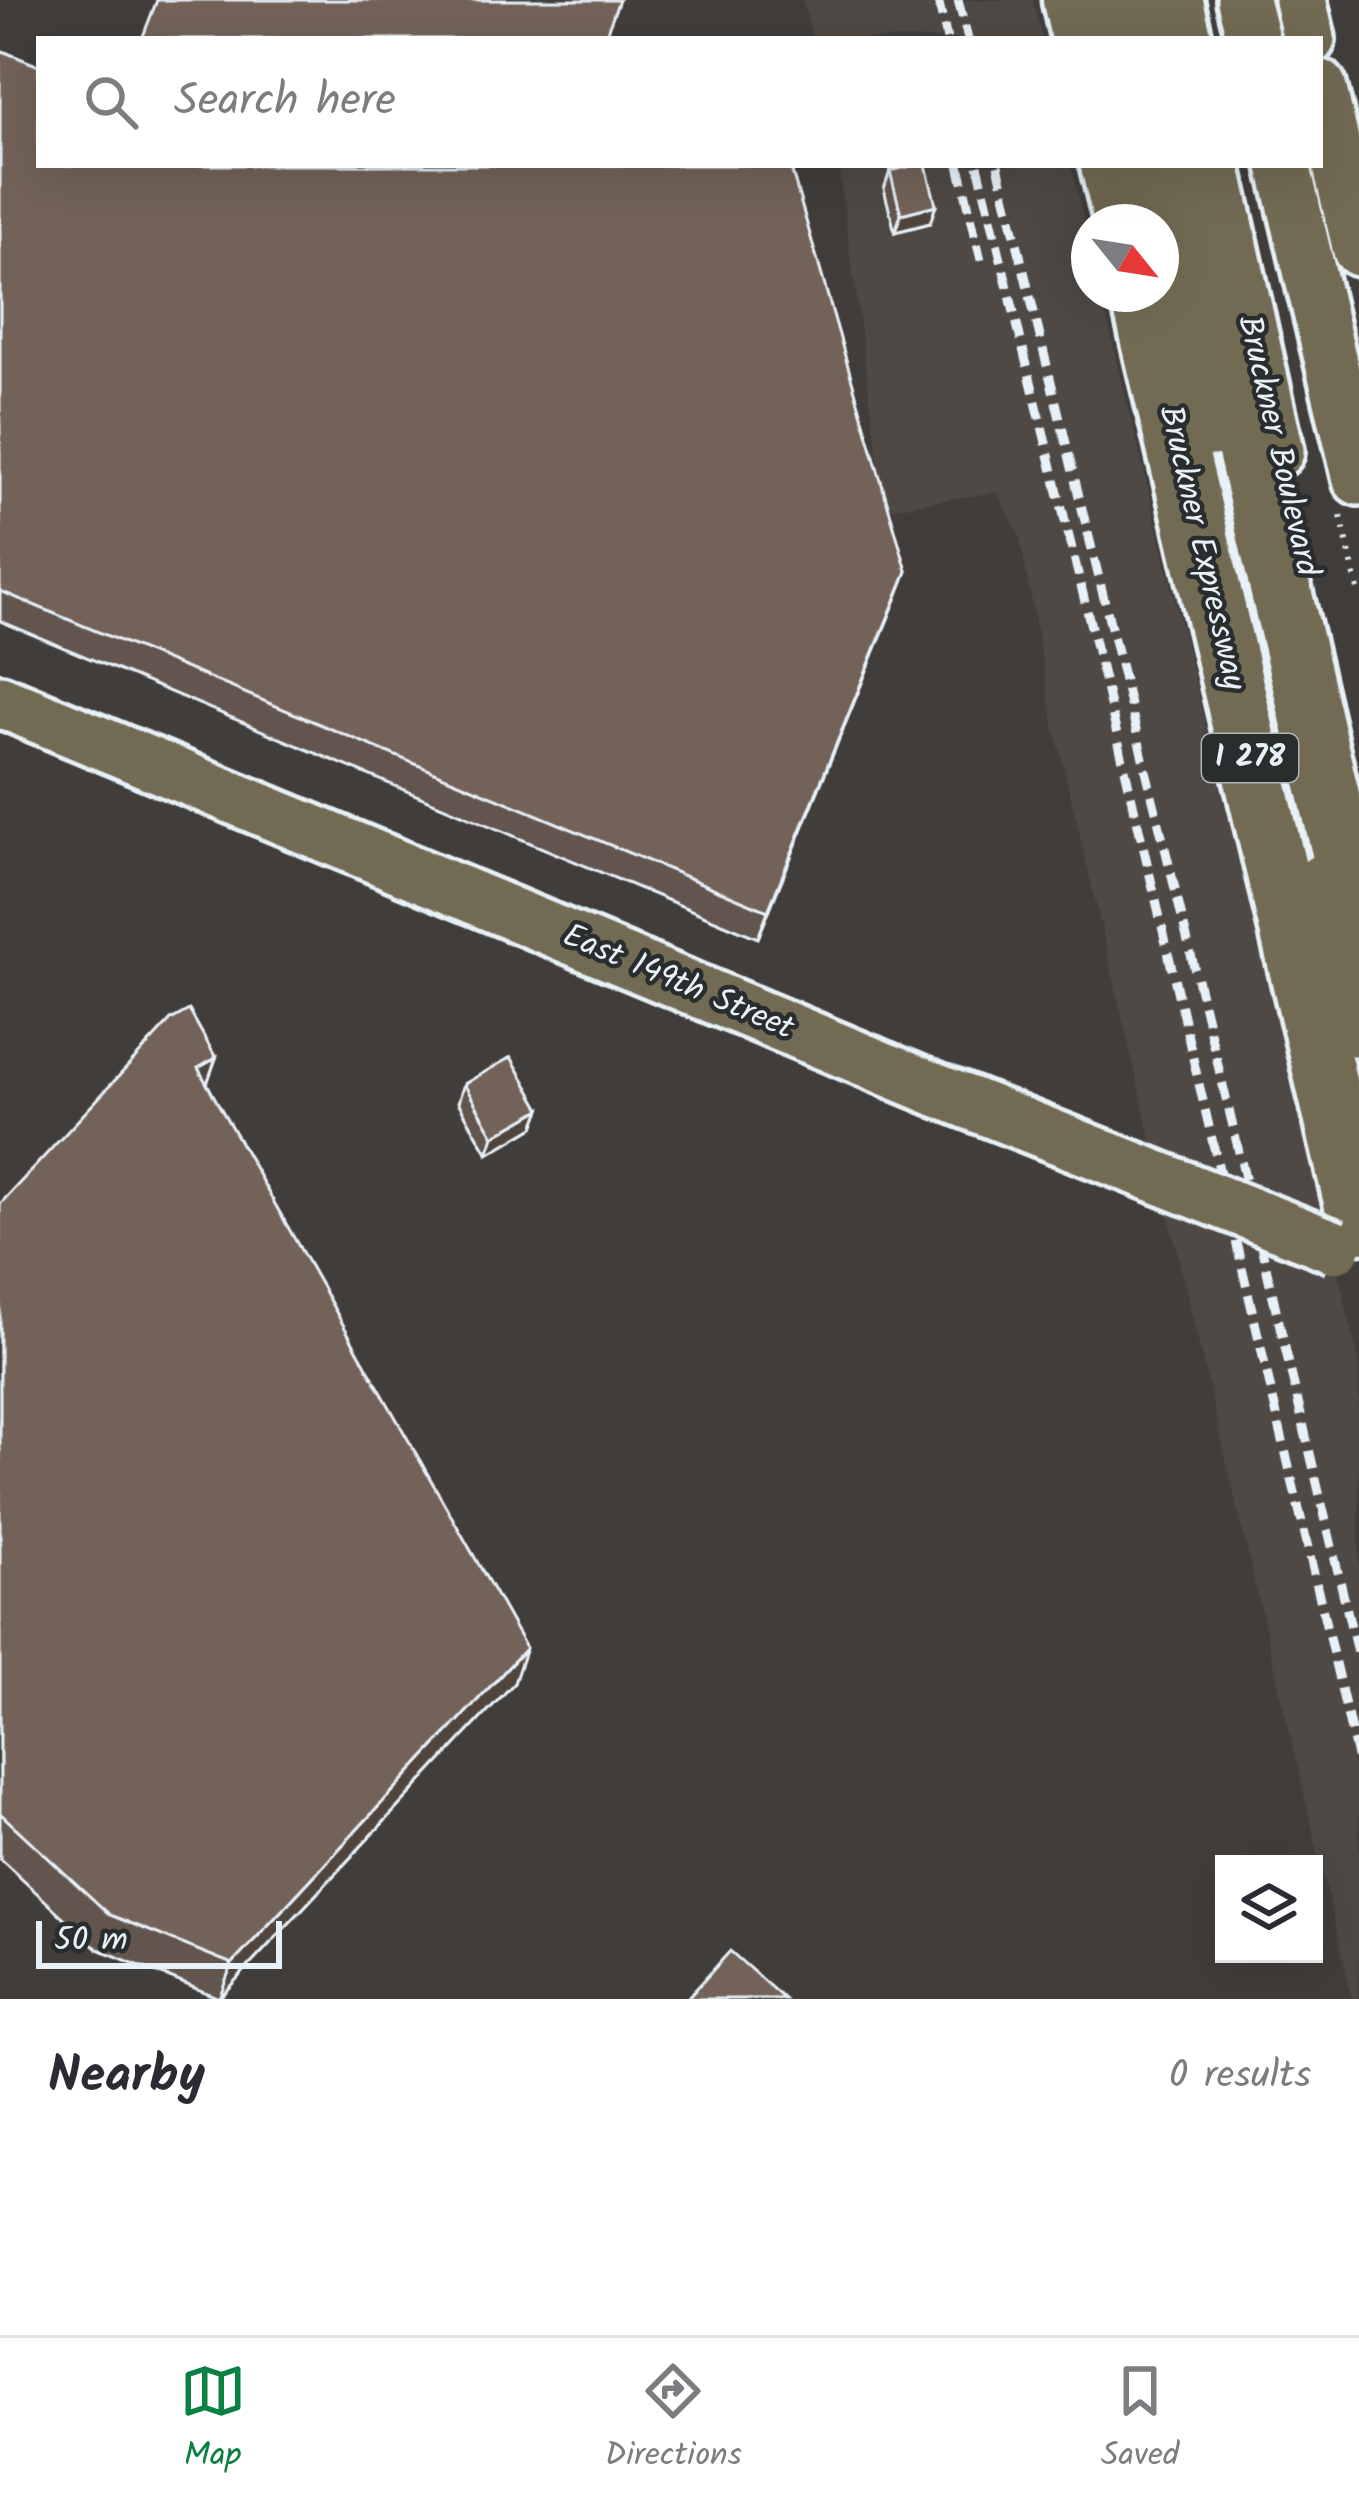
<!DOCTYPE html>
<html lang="en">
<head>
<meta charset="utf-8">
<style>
	:root { --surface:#fff; --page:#f7f7f7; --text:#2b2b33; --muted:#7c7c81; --line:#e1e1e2; --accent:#0b8043 }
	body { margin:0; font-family:Kalam,sans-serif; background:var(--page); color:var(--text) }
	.controls { position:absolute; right:36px; bottom:36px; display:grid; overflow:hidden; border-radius:0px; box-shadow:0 12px 48px #0002 }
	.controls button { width:108px; height:108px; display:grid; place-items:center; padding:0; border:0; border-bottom:3px solid var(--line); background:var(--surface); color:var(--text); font:60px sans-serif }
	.compass { position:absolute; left:1071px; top:204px; width:108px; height:108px; border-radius:50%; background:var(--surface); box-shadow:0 12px 48px #0002; rotate:120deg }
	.scale { position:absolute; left:36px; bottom:30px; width:246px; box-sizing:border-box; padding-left:12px; border:6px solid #e8f1f8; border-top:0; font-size:33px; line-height:42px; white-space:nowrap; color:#e8f1f8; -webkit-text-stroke:9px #2a2d2e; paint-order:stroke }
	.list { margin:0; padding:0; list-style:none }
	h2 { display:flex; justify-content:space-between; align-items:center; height:156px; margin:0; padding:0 48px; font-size:51px }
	h2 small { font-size:39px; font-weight:400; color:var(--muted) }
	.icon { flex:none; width:66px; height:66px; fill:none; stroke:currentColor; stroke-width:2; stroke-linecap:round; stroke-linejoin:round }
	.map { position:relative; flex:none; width:1359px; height:1999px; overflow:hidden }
	.search { position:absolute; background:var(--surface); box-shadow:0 12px 48px #0002; left:36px; right:36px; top:36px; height:132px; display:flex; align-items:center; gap:30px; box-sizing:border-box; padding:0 42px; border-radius:0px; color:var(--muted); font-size:45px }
	.sheet { height:336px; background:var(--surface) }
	nav { display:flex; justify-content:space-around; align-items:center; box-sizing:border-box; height:168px; border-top:3px solid var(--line); background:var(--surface); font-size:33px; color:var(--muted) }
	nav a { display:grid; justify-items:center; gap:6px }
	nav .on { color:var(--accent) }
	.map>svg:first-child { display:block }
</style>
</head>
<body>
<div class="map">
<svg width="1359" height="1999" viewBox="0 0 1359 1999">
	<rect width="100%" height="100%" fill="#403d3b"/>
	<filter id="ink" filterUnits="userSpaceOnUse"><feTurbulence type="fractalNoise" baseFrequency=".00833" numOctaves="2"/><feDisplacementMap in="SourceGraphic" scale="24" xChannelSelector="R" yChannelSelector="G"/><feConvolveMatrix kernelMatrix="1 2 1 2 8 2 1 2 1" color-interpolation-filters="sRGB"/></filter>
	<g filter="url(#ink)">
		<path fill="#4f4844" d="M802 0H1033L1042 39H813Z
			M838 165H1071L1089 243V294H1101L1359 1360V1999H1352L1054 725 1019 534 997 492 885 509Z"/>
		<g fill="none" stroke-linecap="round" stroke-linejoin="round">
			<defs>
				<path id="major" d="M1108 0 1118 39
					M1177 0 1186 39
					M1243 0 1253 39
					M1300 0 1309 39
					M1320 86 1359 250
					M1148 165 1213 430
					M1214 165 1278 451
					M1284 165 1359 479
					M0 701 939 1091
					M1322 880 1359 1031"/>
				<path id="highway" d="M1073 0 1082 39
					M1143 0 1152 39
					M1111 165 1125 222
					M1181 165 1359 924
					M1141 294 1359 1222"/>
			</defs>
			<use href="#major" stroke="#e8f1f8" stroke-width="60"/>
			<use href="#highway" stroke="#e8f1f8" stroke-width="69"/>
			<path stroke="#e8f1f8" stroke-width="6" stroke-dasharray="3 9" stroke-linecap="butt" d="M1341 516 1359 594"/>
			<use href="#major" stroke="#726b52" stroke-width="51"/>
			<use href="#highway" stroke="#726b52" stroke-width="60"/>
			<path stroke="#e8f1f8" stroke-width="9" stroke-dasharray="18 9" stroke-linecap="butt" d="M938 0 947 39
				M958 0 968 39
				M959 165 981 260
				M978 165 1106 688 1359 1765
				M998 165 1230 1114 1359 1661"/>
			<defs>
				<path id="major-bridge" d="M939 1091 1335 1247"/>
			</defs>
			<use href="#major-bridge" stroke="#e8f1f8" stroke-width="60" stroke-linecap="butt"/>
			<use href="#major-bridge" stroke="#726b52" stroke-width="51"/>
		</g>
		<path fill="#62544d" stroke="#e8f1f8" stroke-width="3" d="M0 50 907 571 758 938 0 621Z
			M890 171 930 223 895 232 884 189Z
			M216 1058 207 1083 514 1683 219 1998 98 1949 0 1859V1204Z
			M464 1084 541 1109 534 1127 488 1154 458 1102Z"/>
		<path fill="#50453e" stroke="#e8f1f8" stroke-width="3" d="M936 205 930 223 895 232 901 214Z
			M907 571 897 597 758 938 768 911Z
			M216 1058 204 1092 198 1068Z
			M541 1109 534 1127 488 1154 494 1136Z
			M526 1648 514 1683 219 1998 232 1964Z"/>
		<path fill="#726259" stroke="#e8f1f8" stroke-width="3" d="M157 0H619L604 39H142Z
			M0 50 39 66V165H790L907 571 768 911 0 591Z
			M915 165H926L936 205 901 214 890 171Z
			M189 1010 216 1058 198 1068 526 1648 232 1964 110 1915 0 1813V1204L171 1020Z
			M511 1057 541 1109 494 1136 464 1084Z
			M730 1951 784 1999H687Z"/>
	</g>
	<g text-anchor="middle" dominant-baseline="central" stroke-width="9" stroke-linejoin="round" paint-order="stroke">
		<rect fill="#2a2d2e" stroke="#afb6bb" stroke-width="3" x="1202" y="734" width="96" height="48" rx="9"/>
		<g font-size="30" font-weight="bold" fill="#e8f1f8">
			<text x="1250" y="758">I 278</text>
		</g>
		<g font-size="33" fill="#e8f1f8" stroke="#2a2d2e">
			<text transform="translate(1277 446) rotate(77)">Bruckner Boulevard</text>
			<text transform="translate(1201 548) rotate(77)">Bruckner Expressway</text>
			<text transform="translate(678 983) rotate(23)">East 149th Street</text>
		</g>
	</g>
</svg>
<div class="controls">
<button><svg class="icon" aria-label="layers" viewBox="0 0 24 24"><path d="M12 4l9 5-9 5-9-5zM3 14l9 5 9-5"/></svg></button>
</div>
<svg class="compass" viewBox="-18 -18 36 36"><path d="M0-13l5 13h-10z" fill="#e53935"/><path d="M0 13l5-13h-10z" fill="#7c7c81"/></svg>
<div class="scale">50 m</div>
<div class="search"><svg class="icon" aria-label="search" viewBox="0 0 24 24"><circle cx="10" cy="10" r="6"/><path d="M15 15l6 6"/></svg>Search here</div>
</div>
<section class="sheet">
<h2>Nearby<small>0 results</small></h2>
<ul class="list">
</ul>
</section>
<nav>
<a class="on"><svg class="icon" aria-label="map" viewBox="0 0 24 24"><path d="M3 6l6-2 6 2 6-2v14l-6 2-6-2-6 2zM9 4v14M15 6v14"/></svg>Map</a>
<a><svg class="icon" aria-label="directions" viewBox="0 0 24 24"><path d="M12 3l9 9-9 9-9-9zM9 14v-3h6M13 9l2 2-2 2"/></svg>Directions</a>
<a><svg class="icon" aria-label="saved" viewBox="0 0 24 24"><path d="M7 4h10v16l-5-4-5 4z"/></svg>Saved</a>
</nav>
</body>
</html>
